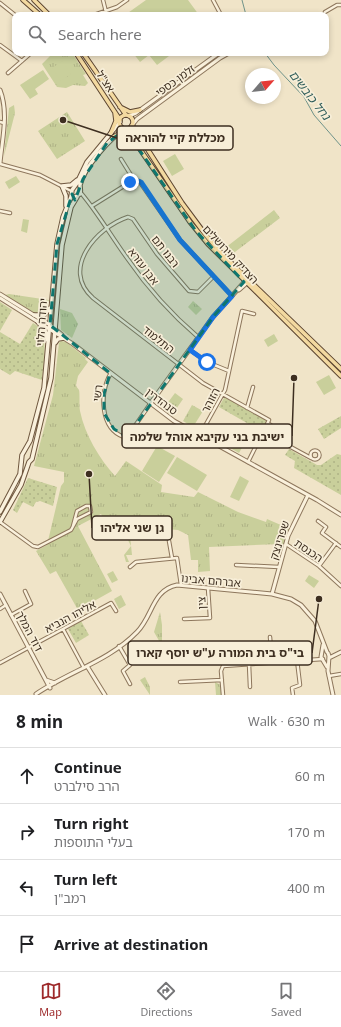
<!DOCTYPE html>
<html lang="en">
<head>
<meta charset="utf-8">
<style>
	:root { --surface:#fff; --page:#f6f6f6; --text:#202124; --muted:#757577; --line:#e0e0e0; --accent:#9e2a2b }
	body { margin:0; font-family:Georgia,"Noto Sans Hebrew",serif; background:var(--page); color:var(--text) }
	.compass { position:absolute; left:245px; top:68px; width:36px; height:36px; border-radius:50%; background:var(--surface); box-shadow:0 2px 6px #0003; rotate:62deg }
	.stop { position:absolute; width:12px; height:12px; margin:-9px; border:3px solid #1a73e8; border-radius:50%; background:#fff }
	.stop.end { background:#1a73e8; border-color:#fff; box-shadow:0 1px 4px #0008 }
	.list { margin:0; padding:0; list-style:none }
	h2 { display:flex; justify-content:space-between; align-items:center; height:52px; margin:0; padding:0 16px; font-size:17px }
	h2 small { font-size:13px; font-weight:400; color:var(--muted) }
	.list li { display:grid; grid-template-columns:26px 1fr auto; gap:12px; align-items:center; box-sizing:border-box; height:56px; padding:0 16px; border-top:1px solid var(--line) }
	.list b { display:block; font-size:15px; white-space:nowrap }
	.list p { margin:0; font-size:13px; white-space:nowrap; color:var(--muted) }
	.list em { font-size:13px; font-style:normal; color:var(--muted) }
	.icon { flex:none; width:22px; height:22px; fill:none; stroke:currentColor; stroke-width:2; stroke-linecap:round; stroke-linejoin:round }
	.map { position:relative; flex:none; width:341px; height:695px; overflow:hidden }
	.search { position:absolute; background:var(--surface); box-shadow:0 2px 6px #0003; left:12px; right:12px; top:12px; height:44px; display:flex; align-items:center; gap:10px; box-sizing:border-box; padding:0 14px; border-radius:8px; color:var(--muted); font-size:15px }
	.sheet { height:276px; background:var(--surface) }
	nav { display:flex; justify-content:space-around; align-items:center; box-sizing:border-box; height:56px; border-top:1px solid var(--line); background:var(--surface); font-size:11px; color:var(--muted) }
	nav a { display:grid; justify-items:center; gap:2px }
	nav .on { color:var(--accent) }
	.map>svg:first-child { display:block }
</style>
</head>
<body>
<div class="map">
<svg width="341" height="695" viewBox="0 0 341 695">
	<defs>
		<pattern id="grass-dots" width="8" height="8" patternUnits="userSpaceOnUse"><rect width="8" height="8" fill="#c9cf9b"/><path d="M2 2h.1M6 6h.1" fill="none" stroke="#aeb285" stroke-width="1.8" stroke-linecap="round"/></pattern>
		<pattern id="park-tufts" width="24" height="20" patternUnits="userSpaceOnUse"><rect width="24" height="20" fill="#c9cf9b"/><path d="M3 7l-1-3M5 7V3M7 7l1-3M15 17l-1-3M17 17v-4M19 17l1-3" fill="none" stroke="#aeb285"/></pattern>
	</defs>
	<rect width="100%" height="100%" fill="#f0e4c8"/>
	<path fill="url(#grass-dots)" d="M0 302 12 310 0 331Z
		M33 323C51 332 43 364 42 380L15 371 10 375 0 369V332L20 344Z
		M225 396 267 421 261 431 219 407Z
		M341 416V428L324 439 318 429Z
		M289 449 317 465H321L337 454 341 455V495L294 468 295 461 285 455Z
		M28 478 57 487 53 506 40 501 36 502 33 507 23 502 17 513 13 510Z
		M81 621 89 635 76 643 68 629Z"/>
	<path fill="url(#park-tufts)" d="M53 53H72L86 74 83 75 88 83 85 86 73 85 66 88 57 87 42 64Z
		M14 105 15 113 4 156 9 108Z
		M67 112 85 141 57 159 38 131Z
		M274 210 280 218 231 255 225 248Z
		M9 294 49 300 45 311 36 314 5 295Z
		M193 301 202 309 196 315 188 307Z
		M60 309 72 313 78 324 72 338 61 330Z
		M61 341 66 342 86 358 85 359 88 362 78 376 76 385C76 387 78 388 79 390 80 393 79 406 80 411 85 435 99 458 115 476L126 461 162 485 161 492 194 497 198 492 238 512 266 522 267 519 290 529 285 546 280 544 209 547 210 571 198 572V560H191L188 535 178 530 129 526 132 555H126L129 562H126L124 555 131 546 122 528 118 527 111 531 101 514 78 526 112 591 78 610 56 571 50 574 36 551 47 545 61 486 64 482V472L34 466 53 395 59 343Z
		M175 393 183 399 172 415 163 409Z
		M192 405 203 411 193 427 183 421Z
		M234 429 248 437 239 453 225 445Z
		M160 612 162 625V646L154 632Z
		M145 677 150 687V695L140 680Z
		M215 682 221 685V695H216Z"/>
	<path fill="#c9cf9b" d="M146 0H188L199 15H125Z
		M133 53H173L157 65 149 55 140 62Z
		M62 61 71 74 61 81 52 68Z
		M43 70 49 79 35 89 38 94 30 99 20 85Z
		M175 154 184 169 172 176 163 161Z
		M16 176 20 182 9 189 5 182Z
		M23 219 29 220 27 233 21 231Z
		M274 334 278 341 268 347 264 340Z
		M329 375 336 388 324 395 316 382Z
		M157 446 175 456 159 482 142 471Z
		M177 457 207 475 197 491 167 473Z
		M240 476 249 481 239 501 230 497Z
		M113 571 118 580 112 583 107 574Z
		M309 575 319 581 314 588 305 581Z
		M121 595 126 605 119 609 114 599Z"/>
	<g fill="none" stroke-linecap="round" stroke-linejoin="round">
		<path stroke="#6f938a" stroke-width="1" d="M242 0 246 15
			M265 53 274 65 304 97 314 115 341 146"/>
		<defs>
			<path id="minor" d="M103 0 106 12
				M213 0 221 15
				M0 3 15 15
				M325 12 337 5H341
				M94 15 117 7 127 0
				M0 45 22 61
				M8 73 31 53
				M0 122 4 123
				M121 159 134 180
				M0 164 40 175 71 191
				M81 193C98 213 111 236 127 258 147 287 171 314 198 337
				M92 206 132 181H139L180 240 232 296
				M0 211 10 213
				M213 277 198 292 189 291 157 254 133 219 128 217C97 227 60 269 93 298L203 383 269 420 248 462
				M190 350 207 362 229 371
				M111 373C99 392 100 429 124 437L128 436 150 404
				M247 408 253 387
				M268 423 282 434
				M263 432 311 458
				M200 435 225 390 242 311 254 314
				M310.5 455a4.5 4.5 0 1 1 9 0a4.5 4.5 0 1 1-9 0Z
				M318 521 326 527 322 533 341 547
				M0 522 33 546 38 547 71 530 77 519 91 512 90 506H86L77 511 73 526
				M169 541 172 558
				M286 544 319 566 341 586
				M236 565 279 567
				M319 566 336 543
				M130 567 136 562 177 558 181 585
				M0 609 6 605
				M11 615 31 604 25 591
				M184 619 210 618 208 588
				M63 629 84 668
				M270 637 272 662
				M119 646 130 665 123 671 130 684
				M0 663 111 603 116 611
				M249 664 250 687
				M329 676 341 674
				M180 682 222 680
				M223 695 221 671 223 666 323 659
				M293 695 292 688 300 685 297 660"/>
			<path id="tertiary" d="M0 90C9 113 2 140 0 163
				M129 116 136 113 219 53
				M133 124 137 119 220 58 229 53
				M239 290 248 282
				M0 294 50 325 62 335
				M0 298 73 344 174 421 317 500 341 515
				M150 404 213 317 247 279
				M0 594 50 688
				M272 594 288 536 308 495
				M323 645 321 657 327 667
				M328 653 329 656 328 671 333 695
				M329 658 341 652
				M87 666 105 695
				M46 680 55 683
				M36 694C68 672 109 661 137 632 153 616 152 590 177 585L272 594 291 599 301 605 315 621 327 652"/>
			<path id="secondary" d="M75 197 80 194C81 191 80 188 80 185 84 167 110 138 125 129
				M66 206V196L62 186 71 185 77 180
				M34 315H44L50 308
				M38 322 45 330 47 340
				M55 343 58 339 64 338
				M0 512 20 474 22 455 30 441 44 388 57 244 63 217 71 197 72 190 77 183 87 162 120 122
				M0 522 21 485 29 462 32 459 51 378 62 245 71 207 77 197"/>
			<path id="primary" d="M23 0 40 15
				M34 0 49 15
				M76 53 120 120
				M83 53 126 115
				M120 107 130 112 140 110
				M119 122a7 7 0 1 1 14 0a7 7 0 1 1-14 0Z
				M132 125 182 203 205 234 223 255 341 369
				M126 129 190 222 208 244 341 376
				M111 133 116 121 115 113
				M113 137 122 133 131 136"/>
		</defs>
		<use href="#minor" stroke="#8d765c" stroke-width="4.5"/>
		<use href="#tertiary" stroke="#8d765c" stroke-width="5"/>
		<use href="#secondary" stroke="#6f573f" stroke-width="5.5"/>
		<use href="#primary" stroke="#5b4430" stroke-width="5.5"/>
		<use href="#minor" stroke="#faf1dc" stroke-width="2.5"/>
		<use href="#tertiary" stroke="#faf1dc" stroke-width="3"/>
		<use href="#secondary" stroke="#faf1dc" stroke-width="3.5"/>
		<use href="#primary" stroke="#f3d9a0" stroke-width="3.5"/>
	</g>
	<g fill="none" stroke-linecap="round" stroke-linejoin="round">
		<path stroke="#1a73e8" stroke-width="5" d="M130 182 135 180 141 182 180 240 232 296 213 317 190 350 207 362"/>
	</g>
	<path fill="#0f766e" fill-opacity="0.2" stroke="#0f766e" stroke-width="3" stroke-dasharray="8 5" stroke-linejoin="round" d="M119 134 129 135 196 231 244 282 213 317 127 437 114 429 104 413V394L110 373 50 325 57 244 72 194 75 200 83 179 107 143Z"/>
	<g text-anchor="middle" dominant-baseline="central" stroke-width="3.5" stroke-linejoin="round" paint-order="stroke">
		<g font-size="11" fill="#3d2e20" stroke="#f7eed8">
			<text transform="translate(175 80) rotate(-36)">זלמן כספי</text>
			<text transform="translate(106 81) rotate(56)">אצ"ל</text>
			<text transform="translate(166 251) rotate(52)">רבנו תם</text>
			<text transform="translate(231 254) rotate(47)">הצדיק מירושלים</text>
			<text transform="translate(144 266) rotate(53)">אבן עזרא</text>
			<text transform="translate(41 322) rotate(-86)">יהודה הלוי</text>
			<text transform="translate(159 339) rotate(38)">התלמוד</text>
			<text transform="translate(97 393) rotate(-82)">רשי</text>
			<text transform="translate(210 400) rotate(-63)">הזוהר</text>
			<text transform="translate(162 401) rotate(37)">סנהדרין</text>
			<text transform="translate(279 540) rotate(-72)">שפרינצק</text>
			<text transform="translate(309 550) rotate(34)">הכנסת</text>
			<text transform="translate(211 580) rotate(5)">אברהם אבינו</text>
			<text transform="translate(201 603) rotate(-93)">צין</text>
			<text transform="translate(70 616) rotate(-28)">אליהו הנביא</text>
			<text transform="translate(30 631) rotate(62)">דוד המלך</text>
		</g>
		<g font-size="12" font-style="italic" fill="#2f5d5a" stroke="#f7eed8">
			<text transform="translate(310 95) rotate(52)">נחל כובשים</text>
		</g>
	</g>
	<path fill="none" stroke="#3d2e20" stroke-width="1.5" d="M63 120L117 138M294 378L292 436M89 474L92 528M319 599L312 653"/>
	<g fill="#3d2e20" stroke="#f7eed8" stroke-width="1.5">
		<circle cx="63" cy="120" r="4"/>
		<circle cx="294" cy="378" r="4"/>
		<circle cx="89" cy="474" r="4"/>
		<circle cx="319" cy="599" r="4"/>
	</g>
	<g fill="#f7eed8" stroke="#3d2e20" stroke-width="1.5">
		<rect x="117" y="126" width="116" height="24" rx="4"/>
		<rect x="122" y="424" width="170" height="24" rx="4"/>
		<rect x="92" y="516" width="80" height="24" rx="4"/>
		<rect x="128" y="641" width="184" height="24" rx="4"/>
	</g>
	<g font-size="12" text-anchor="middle" font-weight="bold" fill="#3d2e20">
		<text x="175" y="142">מכללת קיי להוראה</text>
		<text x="207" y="441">ישיבת בני עקיבא אוהל שלמה</text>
		<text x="132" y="532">גן שני אליהו</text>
		<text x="220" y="657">בי"ס בית המורה ע"ש יוסף קארו</text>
	</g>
</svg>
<svg class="compass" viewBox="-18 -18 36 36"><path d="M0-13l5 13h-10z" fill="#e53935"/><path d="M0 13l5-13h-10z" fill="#757577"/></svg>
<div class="stop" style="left:207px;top:362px"></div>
<div class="stop end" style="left:130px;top:182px"></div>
<div class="search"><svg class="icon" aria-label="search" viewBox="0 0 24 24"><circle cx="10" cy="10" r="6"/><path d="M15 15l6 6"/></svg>Search here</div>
</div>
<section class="sheet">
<h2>8 min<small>Walk · 630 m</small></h2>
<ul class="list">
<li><svg class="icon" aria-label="ahead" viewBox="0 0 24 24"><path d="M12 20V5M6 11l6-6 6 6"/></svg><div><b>Continue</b><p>הרב סילברט</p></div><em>60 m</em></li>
<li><svg class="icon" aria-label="right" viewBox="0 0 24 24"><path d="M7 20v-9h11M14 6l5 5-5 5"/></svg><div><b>Turn right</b><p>בעלי התוספות</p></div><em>170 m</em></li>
<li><svg class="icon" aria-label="left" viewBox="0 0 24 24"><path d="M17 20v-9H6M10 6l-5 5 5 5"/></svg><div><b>Turn left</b><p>רמב&quot;ן</p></div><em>400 m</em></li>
<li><svg class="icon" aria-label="arrive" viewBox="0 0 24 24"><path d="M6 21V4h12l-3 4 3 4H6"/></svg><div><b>Arrive at destination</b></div></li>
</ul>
</section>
<nav>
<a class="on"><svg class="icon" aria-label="map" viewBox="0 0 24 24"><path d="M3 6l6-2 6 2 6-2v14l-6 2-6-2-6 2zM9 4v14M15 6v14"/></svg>Map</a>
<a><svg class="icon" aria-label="directions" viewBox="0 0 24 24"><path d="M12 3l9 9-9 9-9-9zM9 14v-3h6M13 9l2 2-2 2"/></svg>Directions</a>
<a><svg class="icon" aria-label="saved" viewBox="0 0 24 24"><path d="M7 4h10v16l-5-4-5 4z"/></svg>Saved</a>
</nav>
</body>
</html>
